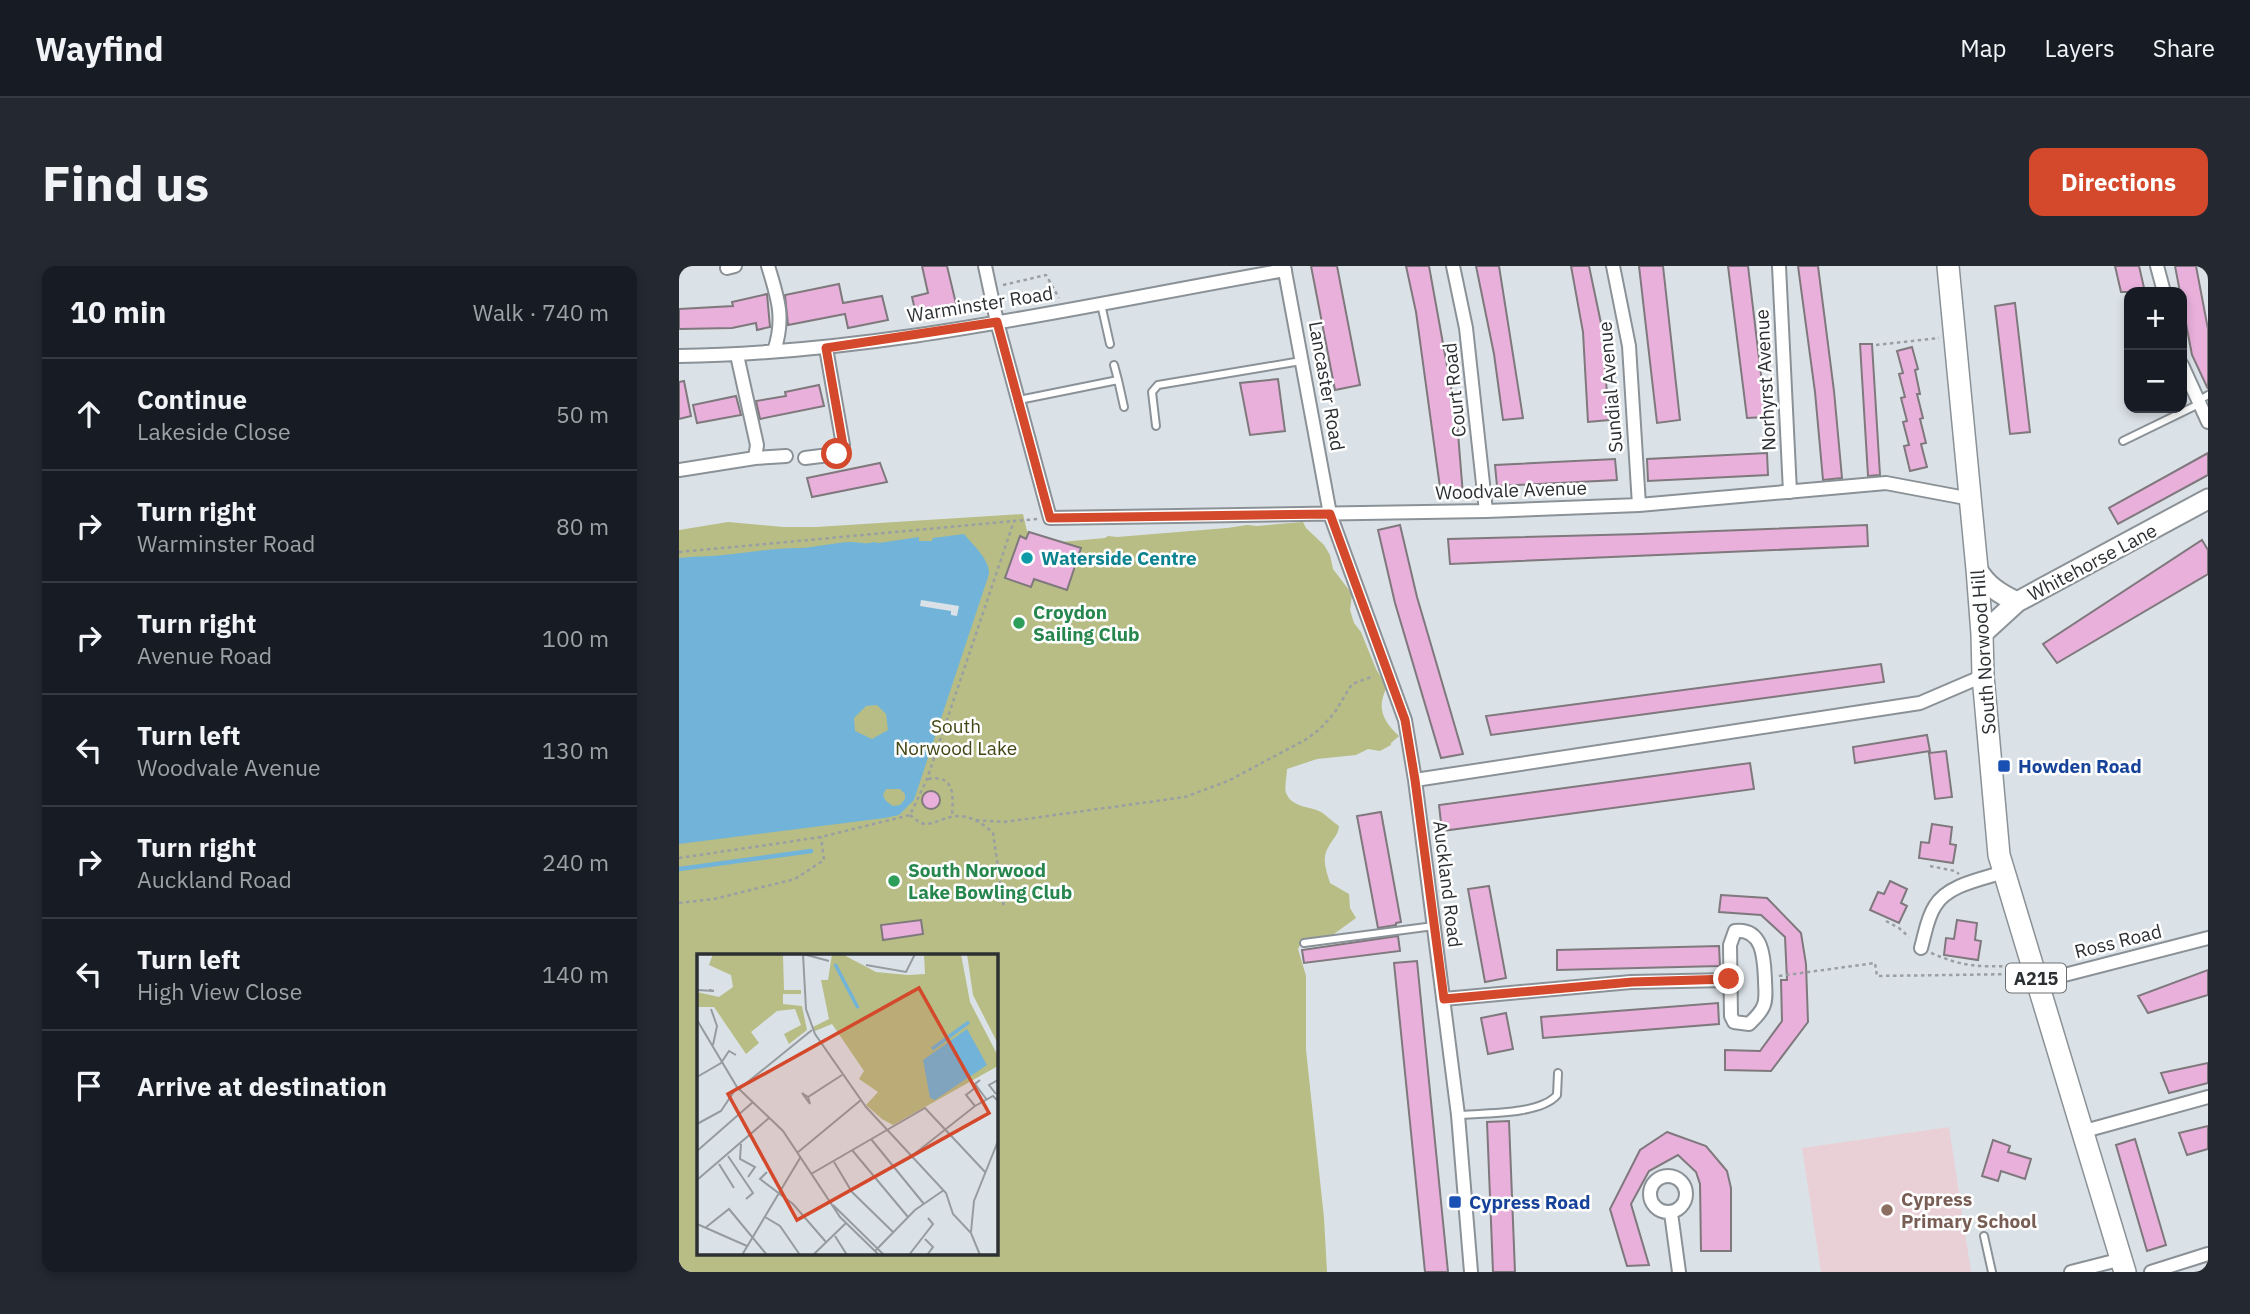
<!DOCTYPE html>
<html lang="en">
<head>
<meta charset="utf-8">
<style>
	:root { --surface:#171b24; --page:#242831; --text:#f1f3f6; --muted:#9ea1a6; --line:#363941; --accent:#d4492b }
	body { margin:0; font-family:"IBM Plex Sans",sans-serif; background:var(--page); color:var(--text) }
	.controls { position:absolute; right:21px; top:21px; display:grid; overflow:hidden; border-radius:14px; box-shadow:0 4px 10px #0003 }
	.controls button { width:63px; height:63px; display:grid; place-items:center; padding:0; border:0; border-bottom:2px solid var(--line); background:var(--surface); color:var(--text); font:35px sans-serif }
	.stop { position:absolute; width:21px; height:21px; margin:-16px; border:5px solid #d4492b; border-radius:50%; background:#fff }
	.stop.end { background:#d4492b; border-color:#fff; box-shadow:0 2px 7px #0008 }
	.list { margin:0; padding:0; list-style:none }
	h2 { display:flex; justify-content:space-between; align-items:center; height:91px; margin:0; padding:0 28px; font-size:30px }
	h2 small { font-size:23px; font-weight:400; color:var(--muted) }
	.list li { display:grid; grid-template-columns:46px 1fr auto; gap:21px; align-items:center; box-sizing:border-box; height:112px; padding:0 28px; border-top:2px solid var(--line) }
	.list b { display:block; font-size:26px; white-space:nowrap }
	.list p { margin:0; font-size:23px; white-space:nowrap; color:var(--muted) }
	.list em { font-size:23px; font-style:normal; color:var(--muted) }
	.icon { flex:none; width:38px; height:38px; fill:none; stroke:currentColor; stroke-width:2; stroke-linecap:round; stroke-linejoin:round }
	.map { position:relative; flex:none; width:1529px; height:1006px; overflow:hidden; border-radius:14px }
	header { display:flex; align-items:center; gap:42px; box-sizing:border-box; height:98px; padding:0 35px; background:var(--surface); border-bottom:2px solid var(--line) }
	header strong { font-size:33px }
	nav { display:flex; gap:38px; margin-inline-start:auto; font-size:24px }
	.intro { display:flex; align-items:center; justify-content:space-between; box-sizing:border-box; height:168px; padding:0 42px }
	h1 { margin:0; font-size:49px }
	.button { padding:18px 32px; border-radius:14px; background:var(--accent); color:#fff; font-size:24px; font-weight:700 }
	main { display:flex; gap:42px; padding:0 42px }
	aside { flex:1; background:var(--surface); border-radius:14px; box-shadow:0 4px 10px #0003 }
	.map>svg:first-child { display:block }
</style>
</head>
<body>
<header>
<strong>Wayfind</strong>
<nav><a>Map</a><a>Layers</a><a>Share</a></nav>
</header>
<div class="intro"><h1>Find us</h1><a class="button">Directions</a></div>
<main>
<aside>
<h2>10 min<small>Walk · 740 m</small></h2>
<ul class="list">
<li><svg class="icon" aria-label="ahead" viewBox="0 0 24 24"><path d="M12 20V5M6 11l6-6 6 6"/></svg><div><b>Continue</b><p>Lakeside Close</p></div><em>50 m</em></li>
<li><svg class="icon" aria-label="right" viewBox="0 0 24 24"><path d="M7 20v-9h11M14 6l5 5-5 5"/></svg><div><b>Turn right</b><p>Warminster Road</p></div><em>80 m</em></li>
<li><svg class="icon" aria-label="right" viewBox="0 0 24 24"><path d="M7 20v-9h11M14 6l5 5-5 5"/></svg><div><b>Turn right</b><p>Avenue Road</p></div><em>100 m</em></li>
<li><svg class="icon" aria-label="left" viewBox="0 0 24 24"><path d="M17 20v-9H6M10 6l-5 5 5 5"/></svg><div><b>Turn left</b><p>Woodvale Avenue</p></div><em>130 m</em></li>
<li><svg class="icon" aria-label="right" viewBox="0 0 24 24"><path d="M7 20v-9h11M14 6l5 5-5 5"/></svg><div><b>Turn right</b><p>Auckland Road</p></div><em>240 m</em></li>
<li><svg class="icon" aria-label="left" viewBox="0 0 24 24"><path d="M17 20v-9H6M10 6l-5 5 5 5"/></svg><div><b>Turn left</b><p>High View Close</p></div><em>140 m</em></li>
<li><svg class="icon" aria-label="arrive" viewBox="0 0 24 24"><path d="M6 21V4h12l-3 4 3 4H6"/></svg><div><b>Arrive at destination</b></div></li>
</ul>
</aside>
<div class="map">
<svg width="1529" height="1006" viewBox="0 0 1529 1006">
	<rect width="100%" height="100%" fill="#dbe2e7"/>
	<path fill="#e9d0d6" d="M1270 861 1292 1006H1142L1123 882Z"/>
	<path fill="#b7bd84" fill-rule="evenodd" d="M344 248 348 265 382 276 426 272 429 270 438 271 548 262 568 259 578 260 624 256 627 262 645 279 651 289 654 303 673 328 671 344 675 357 682 366 697 403 708 421C697 442 704 455 720 470L712 477V479L701 485 689 483 677 489 638 493 608 503C608 510 605 521 607 527 613 542 631 540 642 546 648 550 654 556 660 560 659 570 654 572 650 580 642 592 647 604 651 617L670 628 671 642 677 652 641 678 623 675 619 683 627 710V784L645 952 648 1006H0V264L49 256 104 261H137ZM19 689H317V987H19Z"/>
	<path fill="#72b4d9" fill-rule="evenodd" d="M285 268C294 279 311 294 310 308L235 534 220 549 206 552 0 578V292C15 290 29 291 44 289 69 287 94 282 120 282 136 282 155 276 173 276 181 276 186 279 194 276L200 277 240 271V275H253L254 272ZM198 439 207 448 209 464 193 473 176 465 175 452 187 440ZM207 523H221L226 528V533L221 539 214 540 207 535 204 529Z"/>
	<path fill="#dbe2e7" d="M242 334 280 340 278 350 272 349V345L241 340Z"/>
	<g fill="none" stroke-linecap="round" stroke-linejoin="round">
		<path stroke="#72b4d9" stroke-width="4.5" d="M0 603 132 585"/>
	</g>
	<path fill="#e8b0db" stroke="#7f787d" stroke-width="2" d="M243 0H268L279 46 254 52 253 48 238 52 233 31 249 27Z
		M632 0H658L681 119 656 124Z
		M727 0H750L778 155 784 229H762L737 46Z
		M797 0H820L844 152 824 154 815 88Z
		M892 0H910L923 62 930 154 909 156 904 66Z
		M960 0H984L1001 154 978 157Z
		M1049 0H1069L1087 151 1068 152Z
		M1119 0H1139L1155 125 1163 212 1144 214 1136 126Z
		M1436 0H1460L1466 26H1442Z
		M1496 0H1517L1529 63V123L1513 89Z
		M160 18 164 37 203 30 209 54 169 62 166 48 109 59 106 29Z
		M88 28 91 61 78 64 77 57 53 62 0 63V43L54 40 53 36Z
		M1336 37 1351 166 1331 168 1316 40Z
		M1181 78H1193L1201 209 1189 210Z
		M1233 81 1239 103 1236 104 1241 128H1238L1244 152 1241 153 1247 177 1242 178 1248 201 1231 205 1225 180 1230 179 1224 156 1228 155 1222 132 1226 131 1220 108 1224 107 1218 85Z
		M599 113 606 165 571 169 561 117Z
		M5 115 12 150 0 153V116Z
		M140 119 145 140 81 153 77 135 107 130 106 126Z
		M57 130 62 149 18 157 14 139Z
		M1088 187 1089 209 969 215 968 193Z
		M1529 187V209L1439 258 1430 242Z
		M936 193 938 214 818 220 816 199Z
		M201 197 208 216 133 231 128 212Z
		M721 259 738 331 784 488 762 492 716 337 699 264Z
		M1188 259 1189 280 771 298 769 273 961 268Z
		M350 266 402 282 388 324 355 313 352 321 326 312 341 270 347 273Z
		M1523 274 1529 284V308L1378 397 1364 378Z
		M1202 398 1205 416 812 469 807 450Z
		M1248 469 1251 485 1176 497 1174 481Z
		M1267 485 1273 531 1256 533 1250 487Z
		M1071 497 1075 523 763 565 760 539Z
		M243 534a9 9 0 1 1 18 0a9 9 0 1 1-18 0Z
		M702 546 722 656 717 657V659L699 662 678 550Z
		M1253 558 1273 561 1271 578 1277 579 1274 597 1240 592 1242 576 1250 577Z
		M1211 615 1228 623 1222 637 1228 640 1220 657 1191 644 1199 626 1205 628Z
		M810 620 827 712 806 716 789 623Z
		M1042 629 1088 632 1122 667 1127 698 1129 756 1092 805 1046 804V784L1081 785 1103 755 1102 714H1108L1106 671 1082 649 1040 646Z
		M242 654 244 668 204 674 202 659Z
		M1278 654 1298 657 1296 674 1302 675 1299 694 1265 689 1267 672 1275 673Z
		M719 670 721 685 625 697 623 684Z
		M1040 680 1041 700 878 704V684Z
		M738 695 769 1006H746L715 697Z
		M1529 704V729L1469 747 1459 730Z
		M1039 737 1040 758 864 772 862 751Z
		M827 747 834 783 809 788 802 752Z
		M1529 797V817L1490 827 1482 807Z
		M830 855 836 1006H814L808 856Z
		M1529 860V883L1508 889 1500 867Z
		M988 866 1027 880 1048 905 1052 922V985H1022L1021 918 1017 906 999 889 970 905 952 938 970 999 948 1000 931 943 961 884Z
		M1456 873 1487 979 1468 985 1437 879Z
		M1314 874 1331 880 1329 886 1352 893 1346 913 1322 905 1319 915 1303 910Z"/>
	<g fill="none" stroke-linecap="round" stroke-linejoin="round">
		<defs>
			<path id="service" d="M422 38 431 78
				M435 99 439 114
				M340 134 439 114 445 141
				M1519 135 1529 129
				M477 160 473 126 479 119 622 95
				M1444 175 1520 138
				M625 677 755 660
				M779 849C805 847 861 849 878 829L879 807
				M1305 970 1313 1006"/>
			<path id="minor" d="M89 0C99 32 106 53 95 85
				M306 0 318 56 371 252 807 245 960 239 1207 217 1292 233
				M605 0 651 248 726 454 736 514 779 849 792 1006
				M774 0 787 62 807 245
				M934 0 950 80 960 239
				M1100 0 1111 226
				M1478 0 1485 26
				M48 2 56 0
				M0 90C204 87 405 39 606 4
				M1503 99 1529 156
				M76 192 107 190
				M126 192 158 188 164 179 147 82
				M0 204 76 192 78 179 58 89
				M736 514 1241 437 1304 410
				M1056 665C1085 662 1085 694 1086 714 1086 722 1088 734 1084 741 1081 748 1075 753 1070 758L1055 756 1052 750 1051 679Z
				M1242 682C1246 668 1248 652 1256 640 1268 619 1303 613 1325 606
				M1358 716 1529 672
				M765 733 952 716 1050 714
				M1402 866 1529 831
				M971 928a18 18 0 1 1 36 0a18 18 0 1 1-36 0Z
				M992 947 1000 1006
				M1392 1006 1443 993
				M1472 1006 1529 988"/>
			<path id="secondary" d="M1298 303C1308 320 1321 328 1338 336
				M1303 368 1338 336 1529 233"/>
			<path id="primary" d="M1269 0 1298 303 1303 368 1304 410 1320 589 1446 1006"/>
		</defs>
		<use href="#service" stroke="#8b9297" stroke-width="10"/>
		<use href="#minor" stroke="#8b9297" stroke-width="16"/>
		<use href="#secondary" stroke="#8b9297" stroke-width="23"/>
		<use href="#primary" stroke="#8b9297" stroke-width="24"/>
		<path stroke="#9a9fa3" stroke-width="2.5" stroke-dasharray="3.5 3.5" stroke-linecap="butt" d="M324 19 367 9 380 32
			M1197 79 1260 72
			M0 286 335 255
			M249 513C277 508 274 531 273 550
			M231 549C236 553 240 557 246 558 253 558 261 554 268 552 285 546 302 555 314 567L325 642
			M297 554 325 556 506 531 549 515 626 474 641 463 656 446 673 418 695 410
			M0 592 142 571 231 549 248 513 335 255 359 253
			M1251 600 1276 605 1280 608
			M0 637 35 633 116 613 145 594 142 571
			M1207 655 1220 662 1230 671
			M1252 687C1285 701 1299 701 1334 700
			M1100 710 1196 697 1198 710 1339 708"/>
		<use href="#service" stroke="#fff" stroke-width="6"/>
		<use href="#minor" stroke="#fff" stroke-width="12"/>
		<use href="#secondary" stroke="#fff" stroke-width="19"/>
		<use href="#primary" stroke="#fff" stroke-width="21"/>
	</g>
	<g fill="none" stroke-linecap="round" stroke-linejoin="round">
		<path stroke="#d4492b" stroke-width="9" d="M158 188 164 179 147 82 318 56 371 252 651 248 726 454 736 514 765 733 953 716 1050 713"/>
	</g>
	<circle fill="#0f9aa8" stroke="#fff" stroke-width="2.5" cx="348" cy="292" r="7"/>
	<g fill="#2e9e5b" stroke="#fff" stroke-width="2.5">
		<circle cx="340" cy="357" r="7"/>
		<circle cx="215" cy="615" r="7"/>
	</g>
	<g fill="#1a4fb4" stroke="#fff" stroke-width="2.5">
		<rect x="1318" y="493" width="14" height="14" rx="3.5"/>
		<rect x="769" y="929" width="14" height="14" rx="3.5"/>
	</g>
	<circle fill="#8d6e63" stroke="#fff" stroke-width="2.5" cx="1208" cy="944" r="7"/>
	<g text-anchor="middle" dominant-baseline="central" stroke-width="5" stroke-linejoin="round" paint-order="stroke">
		<rect fill="#fff" stroke="#6c6e70" stroke-width="2" x="1327" y="697.5" width="60" height="29" rx="5"/>
		<g font-size="18" font-weight="bold" fill="#2d3032">
			<text x="1357" y="712">A215</text>
		</g>
		<g font-size="19" fill="#2d3032" stroke="#fff">
			<text transform="translate(301 38) rotate(-9)">Warminster Road</text>
			<text transform="translate(1086 114) rotate(-93)">Norhyrst Avenue</text>
			<text transform="translate(648 120) rotate(80)">Lancaster Road</text>
			<text transform="translate(931 121) rotate(-95)">Sundial Avenue</text>
			<text transform="translate(775 124) rotate(-96)">Court Road</text>
			<text transform="translate(832 224) rotate(-2)">Woodvale Avenue</text>
			<text transform="translate(1413 296) rotate(-28)">Whitehorse Lane</text>
			<text transform="translate(1304 386) rotate(-94)">South Norwood Hill</text>
			<text transform="translate(769 618) rotate(83)">Auckland Road</text>
			<text transform="translate(1439 675) rotate(-14)">Ross Road</text>
		</g>
		<g font-size="19" font-weight="bold" fill="#0d838f" stroke="#fff" text-anchor="start">
			<text x="362" y="292">Waterside Centre</text>
		</g>
		<g font-size="19" font-weight="bold" fill="#27864d" stroke="#fff" text-anchor="start">
			<text x="354" y="346">Croydon<tspan x="354" dy="22">Sailing Club</tspan></text>
			<text x="229" y="604">South Norwood<tspan x="229" dy="22">Lake Bowling Club</tspan></text>
		</g>
		<g font-size="19" fill="#434716" stroke="#fff">
			<text x="277" y="460">South<tspan x="277" dy="22">Norwood Lake</tspan></text>
		</g>
		<g font-size="19" font-weight="bold" fill="#164399" stroke="#fff" text-anchor="start">
			<text x="1339" y="500">Howden Road</text>
			<text x="790" y="936">Cypress Road</text>
		</g>
		<g font-size="19" font-weight="bold" fill="#785e54" stroke="#fff" text-anchor="start">
			<text x="1222" y="933">Cypress<tspan x="1222" dy="22">Primary School</tspan></text>
		</g>
	</g>
	<g transform="translate(18 688)">
		<rect width="301" height="301" fill="#dbe2e7"/>
		<path d="M16 0H86L87 36H104V40H86V50L105 52 110 76 92 90 87 80 104 71 98 55 80 57 54 78 62 89 49 100 17 53H0V38L22 43 36 33 34 21 12 11ZM135 0H145L179 18 211 21 228 20 227 0H264L273 48 301 102V112L196 171 185 165 169 151 181 138 162 125 167 117 135 70 118 77 116 73 132 65 124 26H131ZM270 0H301V90L276 41Z" fill="#b7bd84"/>
		<path d="M270 75 290 111 238 146 233 144 226 106Z" fill="#72b4d9"/>
		<path fill="none" stroke="#72b4d9" stroke-width="3.5" d="M138 10 161 54M235 95 272 68"/>
		<path fill="none" stroke="#959b9f" stroke-width="2" d="M106 0 109 55 118 80 169 153 249 239 256 260 274 279 283 301M106 0 132 7M169 11 209 18 218 0M0 36 17 37 12 36M14 55 20 72 16 91M0 66 40 133 86 177 143 263 182 301M0 123 24 109 32 97 39 101M283 126 278 130 290 146M278 134 269 141 278 152M42 135 115 76M299 140 292 131 301 126M111 143 113 150 105 139 111 143 145 121M0 170 24 157 40 133M174 185 227 250M44 190 43 205 58 213 51 223M155 196 211 263M0 197 56 148M100 199 164 146M216 201 278 152 296 142 301 147M31 202 56 239 49 245M137 208 155 238 196 278M22 210 37 234M70 218 63 225 96 250 129 288M114 220 228 154 289 219M0 226 72 164M136 251 187 301M68 263 83 272 103 301M0 270 50 292M8 274 32 255 70 301M274 278 277 247 301 187M138 282 150 301M228 285 236 293 230 301M178 297 218 256 247 236M45 301 103 204M116 301 149 269M212 301 236 270 231 264"/>
		<path fill="#d4492b" fill-opacity="0.15" stroke="#d4492b" stroke-width="3.5" d="M222 34 292 159 100 266 31 140Z"/>
		<rect width="301" height="301" fill="none" stroke="#2d3032" stroke-width="3.5"/>
	</g>
</svg>
<div class="controls">
<button>+</button>
<button>−</button>
</div>
<div class="stop" style="left:158px;top:188px"></div>
<div class="stop end" style="left:1050px;top:713px"></div>
</div>
</main>
</body>
</html>
